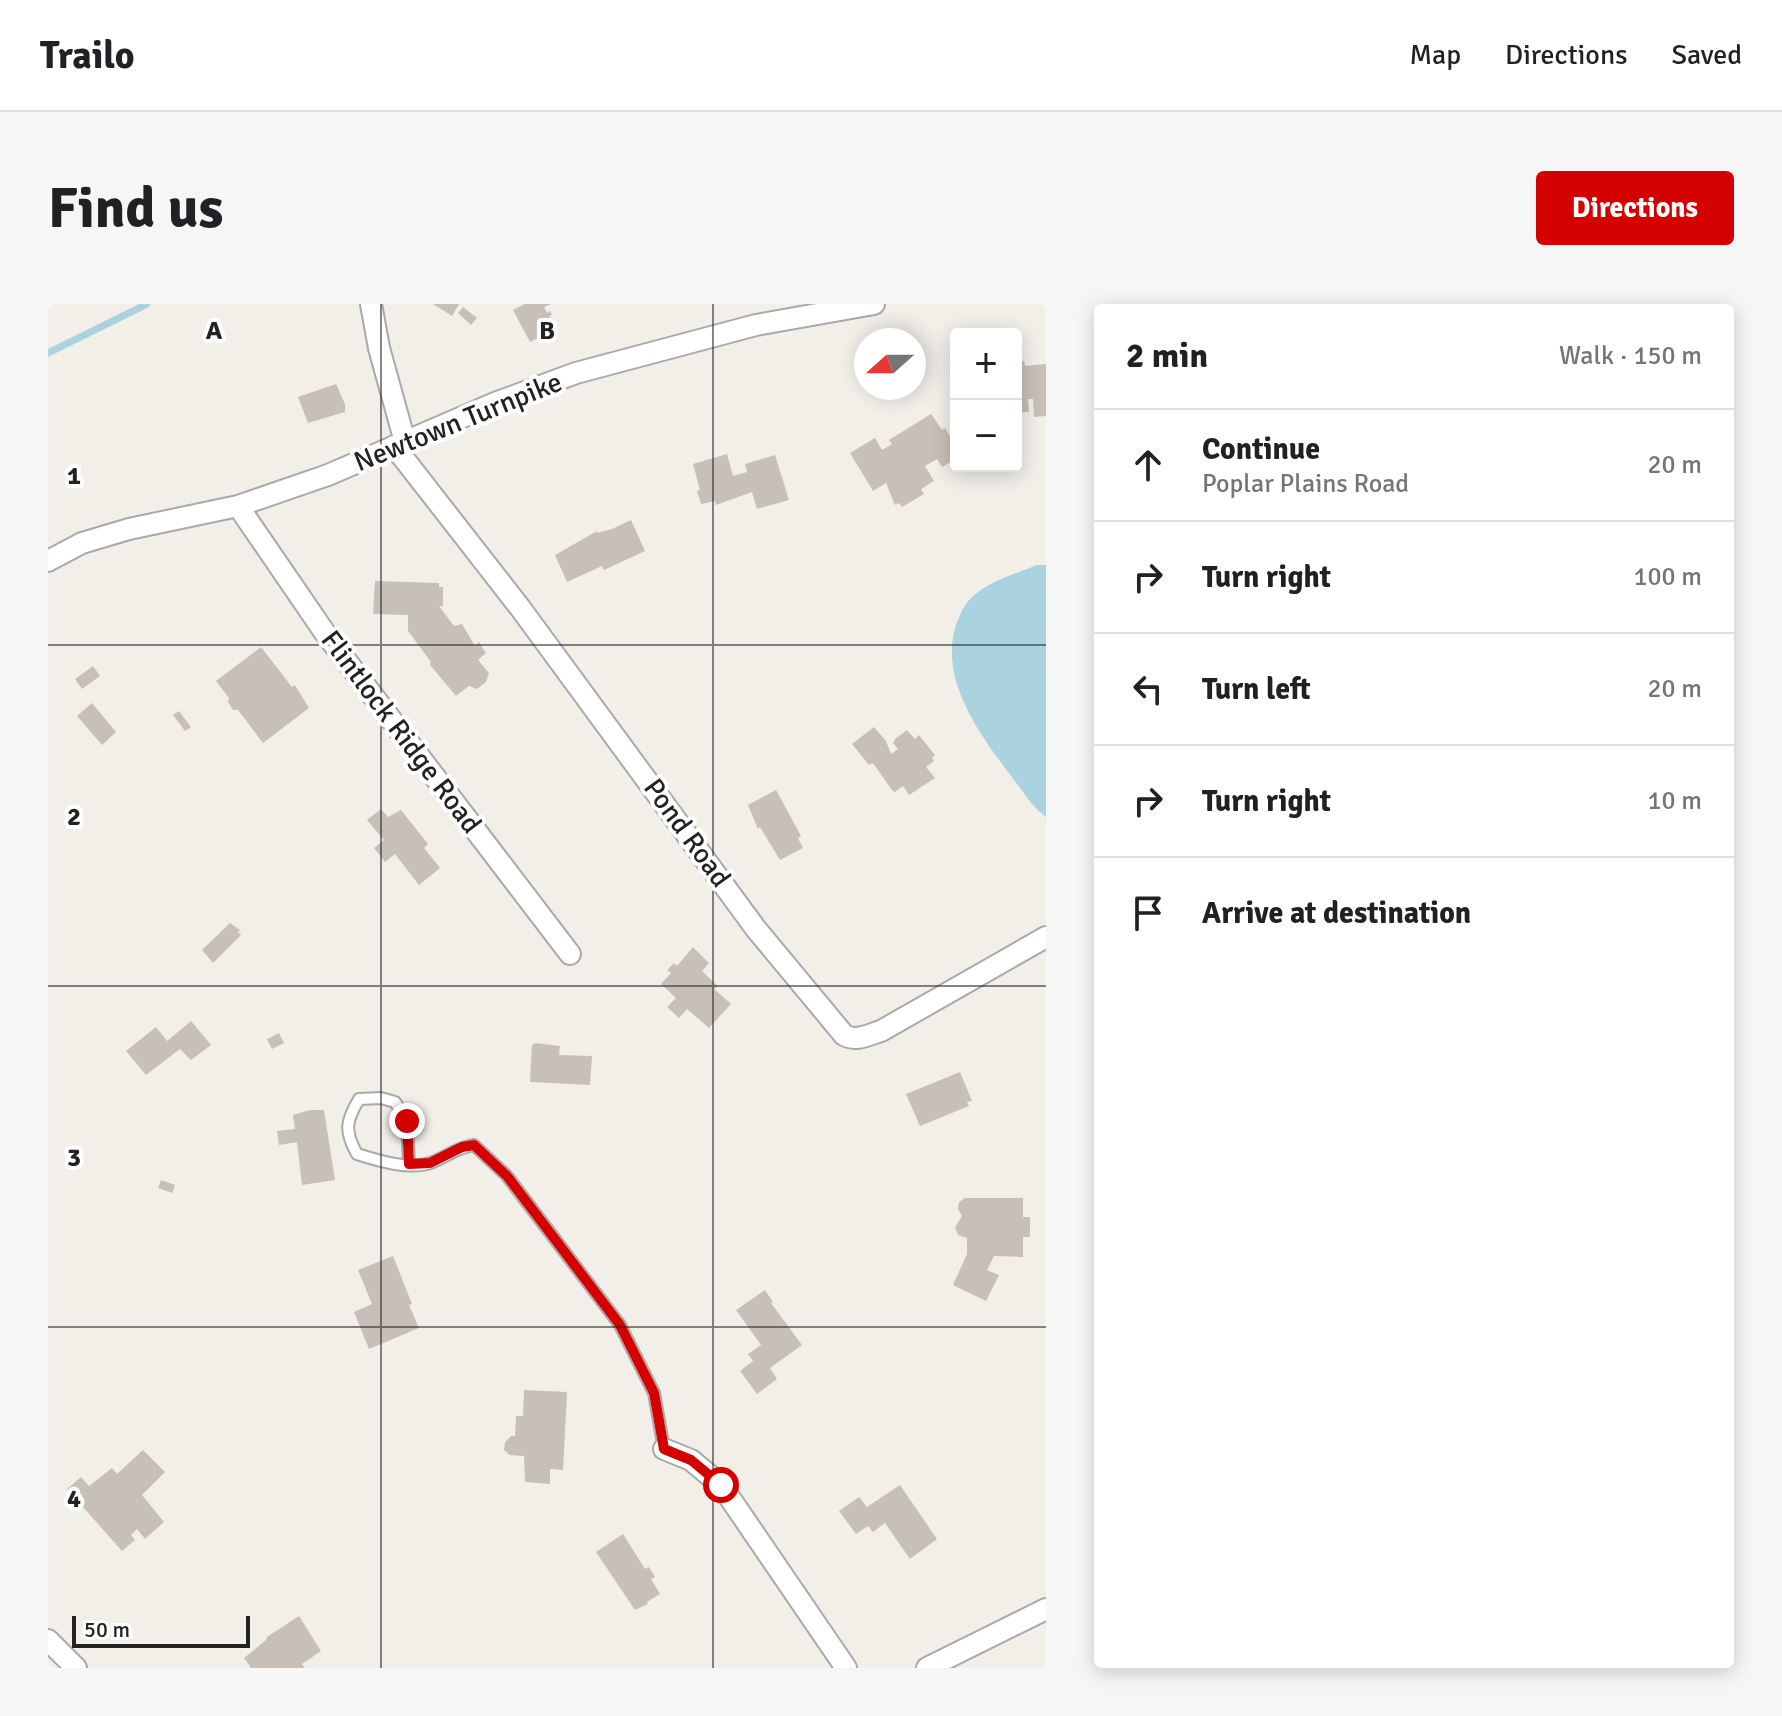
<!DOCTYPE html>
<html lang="en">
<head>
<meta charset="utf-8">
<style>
	:root { --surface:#fff; --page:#f6f6f6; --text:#202124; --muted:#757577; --line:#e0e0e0; --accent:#d40000 }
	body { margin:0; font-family:Signika,sans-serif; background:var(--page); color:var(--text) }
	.controls { position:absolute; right:24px; top:24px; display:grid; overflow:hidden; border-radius:8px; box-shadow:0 4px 20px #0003 }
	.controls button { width:72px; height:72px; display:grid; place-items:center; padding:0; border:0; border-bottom:2px solid var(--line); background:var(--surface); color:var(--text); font:40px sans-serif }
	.compass { position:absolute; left:806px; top:24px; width:72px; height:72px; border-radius:50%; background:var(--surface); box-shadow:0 4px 20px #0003; rotate:249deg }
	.scale { position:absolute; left:24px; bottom:20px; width:178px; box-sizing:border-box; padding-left:8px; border:4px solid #222; border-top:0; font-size:22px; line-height:28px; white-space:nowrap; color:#222; -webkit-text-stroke:6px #fff; paint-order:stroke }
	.stop { position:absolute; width:24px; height:24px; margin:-18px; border:6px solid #d40000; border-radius:50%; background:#fff }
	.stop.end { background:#d40000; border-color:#fff; box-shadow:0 2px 8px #0008 }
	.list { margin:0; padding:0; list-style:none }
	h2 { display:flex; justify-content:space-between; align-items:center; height:104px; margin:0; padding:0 32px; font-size:34px }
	h2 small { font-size:26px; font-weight:400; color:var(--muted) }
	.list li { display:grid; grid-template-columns:52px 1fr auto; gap:24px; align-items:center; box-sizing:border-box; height:112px; padding:0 32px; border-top:2px solid var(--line) }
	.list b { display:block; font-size:30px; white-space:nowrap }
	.list p { margin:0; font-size:26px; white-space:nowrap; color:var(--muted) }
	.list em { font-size:26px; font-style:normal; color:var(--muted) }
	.icon { flex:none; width:44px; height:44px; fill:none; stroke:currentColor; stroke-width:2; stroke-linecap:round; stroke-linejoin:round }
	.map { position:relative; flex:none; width:998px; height:1364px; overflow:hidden; border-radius:8px }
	header { display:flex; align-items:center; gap:48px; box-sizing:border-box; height:112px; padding:0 40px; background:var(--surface); border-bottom:2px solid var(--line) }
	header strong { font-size:38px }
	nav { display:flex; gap:44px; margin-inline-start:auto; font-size:28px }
	.intro { display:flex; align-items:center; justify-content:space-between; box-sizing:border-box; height:192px; padding:0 48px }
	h1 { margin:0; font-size:56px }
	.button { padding:20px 36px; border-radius:8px; background:var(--accent); color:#fff; font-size:28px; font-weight:700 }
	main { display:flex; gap:48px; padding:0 48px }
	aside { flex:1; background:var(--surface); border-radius:8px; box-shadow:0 4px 20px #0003 }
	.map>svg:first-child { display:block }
</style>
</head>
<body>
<header>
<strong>Trailo</strong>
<nav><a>Map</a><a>Directions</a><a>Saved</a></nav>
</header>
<div class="intro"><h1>Find us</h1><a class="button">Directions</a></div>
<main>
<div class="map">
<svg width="998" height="1364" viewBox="0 0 998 1364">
	<rect width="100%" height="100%" fill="#f2efe9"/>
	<path fill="#aad3df" d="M989 261H998V513C984 503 977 490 966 476 934 433 890 377 908 321 912 311 915 302 923 294 940 277 967 270 989 261Z"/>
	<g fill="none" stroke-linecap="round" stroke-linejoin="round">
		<path stroke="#aad3df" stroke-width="7" d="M0 49 99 0"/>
	</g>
	<path fill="#c7bfb8" d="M385 0H411L404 12Z
		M477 0H503L496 3 499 9 502 7 504 11 501 12 505 20 495 25 498 30 482 38 465 6Z
		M415 3 429 14 423 21 410 9Z
		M976 57 977 62 998 60V112L986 113 985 95H980L981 108 968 109V58Z
		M288 80 297 100V108L260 119 250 93Z
		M883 110 894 126 897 124 908 142V155L894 163 889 155 877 162 886 177 873 185 876 190 854 203 851 199 847 201 838 179 825 187 802 149 827 134 834 146 844 140 841 136Z
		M679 150 685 172 699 168 697 160 727 151 741 196 709 205 704 188 668 201 667 197 653 200 649 187 652 186 645 160Z
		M583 216 597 247 556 266 554 262 519 278 507 251 549 227V229L564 225Z
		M327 277 391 279V283H395V302H391L406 322 414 320 427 342 431 338 438 349 430 356 441 369 438 378 429 385 421 382 408 392 382 361 383 358 360 327V311L325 310Z
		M213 343 244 383 247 381 261 404 215 439 190 406H185L180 398 181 394 168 377Z
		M45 362 52 372 34 385 27 375Z
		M44 399 68 428 54 441 29 412Z
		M131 407 143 423 137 427 125 411Z
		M826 423 838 437 843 450 850 445 845 439 847 435 859 426 867 435 871 431 887 451 884 454 886 457 878 463 887 474 861 491 855 482 847 488 844 486 825 459 821 461 804 440Z
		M728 486 753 532 750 534 755 544 732 556 712 523 710 525 700 501Z
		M333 505 340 513 353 506 380 540 376 544 392 564 371 581 347 550 337 558 326 544 336 536 319 516Z
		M182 619 192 626 190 628 193 631 165 659 154 646Z
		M645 643 661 659 654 667 670 682 666 685 683 700 661 724 639 705 631 714 619 703 628 694 613 680 623 669 619 666 626 659 629 662Z
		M143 717 163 741 143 756 132 745 98 771 78 747 108 723 119 737Z
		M231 729 236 739 224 745 219 735Z
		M487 739 512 742 511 751 544 752 542 781 482 778 484 741Z
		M912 768 924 797 919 798 921 802 872 822 858 790Z
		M262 806H276L287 876 254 881 249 838 231 841 229 827 247 825 245 811Z
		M113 876 127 881 124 889 110 884Z
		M917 894H975V913H982V933H975V953L946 952 939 966 951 971 938 997 905 981 919 950V934L910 931 907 923 914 912 910 905 911 898Z
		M345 952 364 1000 361 1001 371 1024 321 1045 306 1008 324 1000 310 966Z
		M717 986 725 998 723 999 754 1041 722 1064 729 1075 709 1090 692 1067 705 1057 700 1050 713 1041 688 1006Z
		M476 1086 519 1088 515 1166 502 1165V1180L477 1178 476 1152 462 1151 456 1146 457 1138 463 1132H467L468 1112H475Z
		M95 1146 117 1168 94 1191 116 1218 97 1235 89 1225 83 1231 87 1236 74 1247 19 1185 33 1173 41 1182 64 1164 69 1170Z
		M852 1181 889 1235 862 1255 837 1219 825 1228 820 1222 808 1230 791 1207 811 1193 819 1203Z
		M575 1230 597 1265 601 1263 607 1273 603 1275 612 1290 599 1298 600 1300 587 1306 548 1248Z
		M251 1312 273 1347 254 1360 257 1364H203L196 1354 218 1336 219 1333Z"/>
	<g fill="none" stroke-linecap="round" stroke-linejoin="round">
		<defs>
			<path id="service" d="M361 860 359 817 347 798 333 794 311 795C298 817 296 827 309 850 331 857 363 867 385 858 400 852 410 843 426 841L459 872 572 1021 606 1089 616 1145"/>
			<path id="minor" d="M323 0 331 44 357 138
				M346 142 473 305 708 625 796 731C808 738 820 731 833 727L998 633
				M190 202 277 329 522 650
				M0 257 34 239 81 225 190 202 280 171 447 99 528 69 708 21 826 0
				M616 1145 643 1156 673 1181 798 1364
				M0 1336 28 1364
				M879 1364 998 1305"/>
		</defs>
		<use href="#service" stroke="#a9a9a9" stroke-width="14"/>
		<use href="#minor" stroke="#a9a9a9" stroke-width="24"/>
		<use href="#service" stroke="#fff" stroke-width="10"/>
		<use href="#minor" stroke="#fff" stroke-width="20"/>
	</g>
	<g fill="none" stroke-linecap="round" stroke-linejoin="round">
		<path stroke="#d40000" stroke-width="10" d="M359 817 361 860 382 859 414 843 426 841 459 872 572 1021 606 1089 616 1145 643 1156 673 1181"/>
	</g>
	<path fill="none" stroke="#222" stroke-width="2" stroke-opacity="0.55" d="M333 0V1364M665 0V1364M0 341H998M0 682H998M0 1023H998"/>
	<g text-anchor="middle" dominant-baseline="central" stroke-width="8" stroke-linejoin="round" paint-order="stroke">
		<g font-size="28" fill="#222" stroke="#fff">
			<text transform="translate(410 118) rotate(-22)">Newtown Turnpike</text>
			<text transform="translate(353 428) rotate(53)">Flintlock Ridge Road</text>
			<text transform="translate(639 529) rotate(54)">Pond Road</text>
		</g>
	</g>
	<g font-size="26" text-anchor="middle" font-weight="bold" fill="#222" stroke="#fff" stroke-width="8" stroke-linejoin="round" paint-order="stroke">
		<text x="166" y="35">A</text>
		<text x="499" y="35">B</text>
		<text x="26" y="180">1</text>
		<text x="26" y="521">2</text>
		<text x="26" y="862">3</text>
		<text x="26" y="1203">4</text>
	</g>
</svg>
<div class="controls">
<button>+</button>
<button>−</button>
</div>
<svg class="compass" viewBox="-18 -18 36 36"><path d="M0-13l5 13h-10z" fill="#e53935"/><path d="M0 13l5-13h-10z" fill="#757577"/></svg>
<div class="scale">50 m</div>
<div class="stop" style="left:673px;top:1181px"></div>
<div class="stop end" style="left:359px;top:817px"></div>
</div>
<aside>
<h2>2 min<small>Walk · 150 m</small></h2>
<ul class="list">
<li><svg class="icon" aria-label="ahead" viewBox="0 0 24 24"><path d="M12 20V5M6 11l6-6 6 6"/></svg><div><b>Continue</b><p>Poplar Plains Road</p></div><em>20 m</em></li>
<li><svg class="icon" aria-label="right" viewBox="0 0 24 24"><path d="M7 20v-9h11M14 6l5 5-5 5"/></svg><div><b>Turn right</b></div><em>100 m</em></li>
<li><svg class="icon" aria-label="left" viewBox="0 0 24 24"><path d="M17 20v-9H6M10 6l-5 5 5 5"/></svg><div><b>Turn left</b></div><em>20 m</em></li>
<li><svg class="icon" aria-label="right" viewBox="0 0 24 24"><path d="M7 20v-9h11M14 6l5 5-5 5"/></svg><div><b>Turn right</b></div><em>10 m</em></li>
<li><svg class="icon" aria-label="arrive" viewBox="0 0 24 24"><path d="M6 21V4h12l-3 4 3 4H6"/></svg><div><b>Arrive at destination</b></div></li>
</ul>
</aside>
</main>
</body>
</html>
